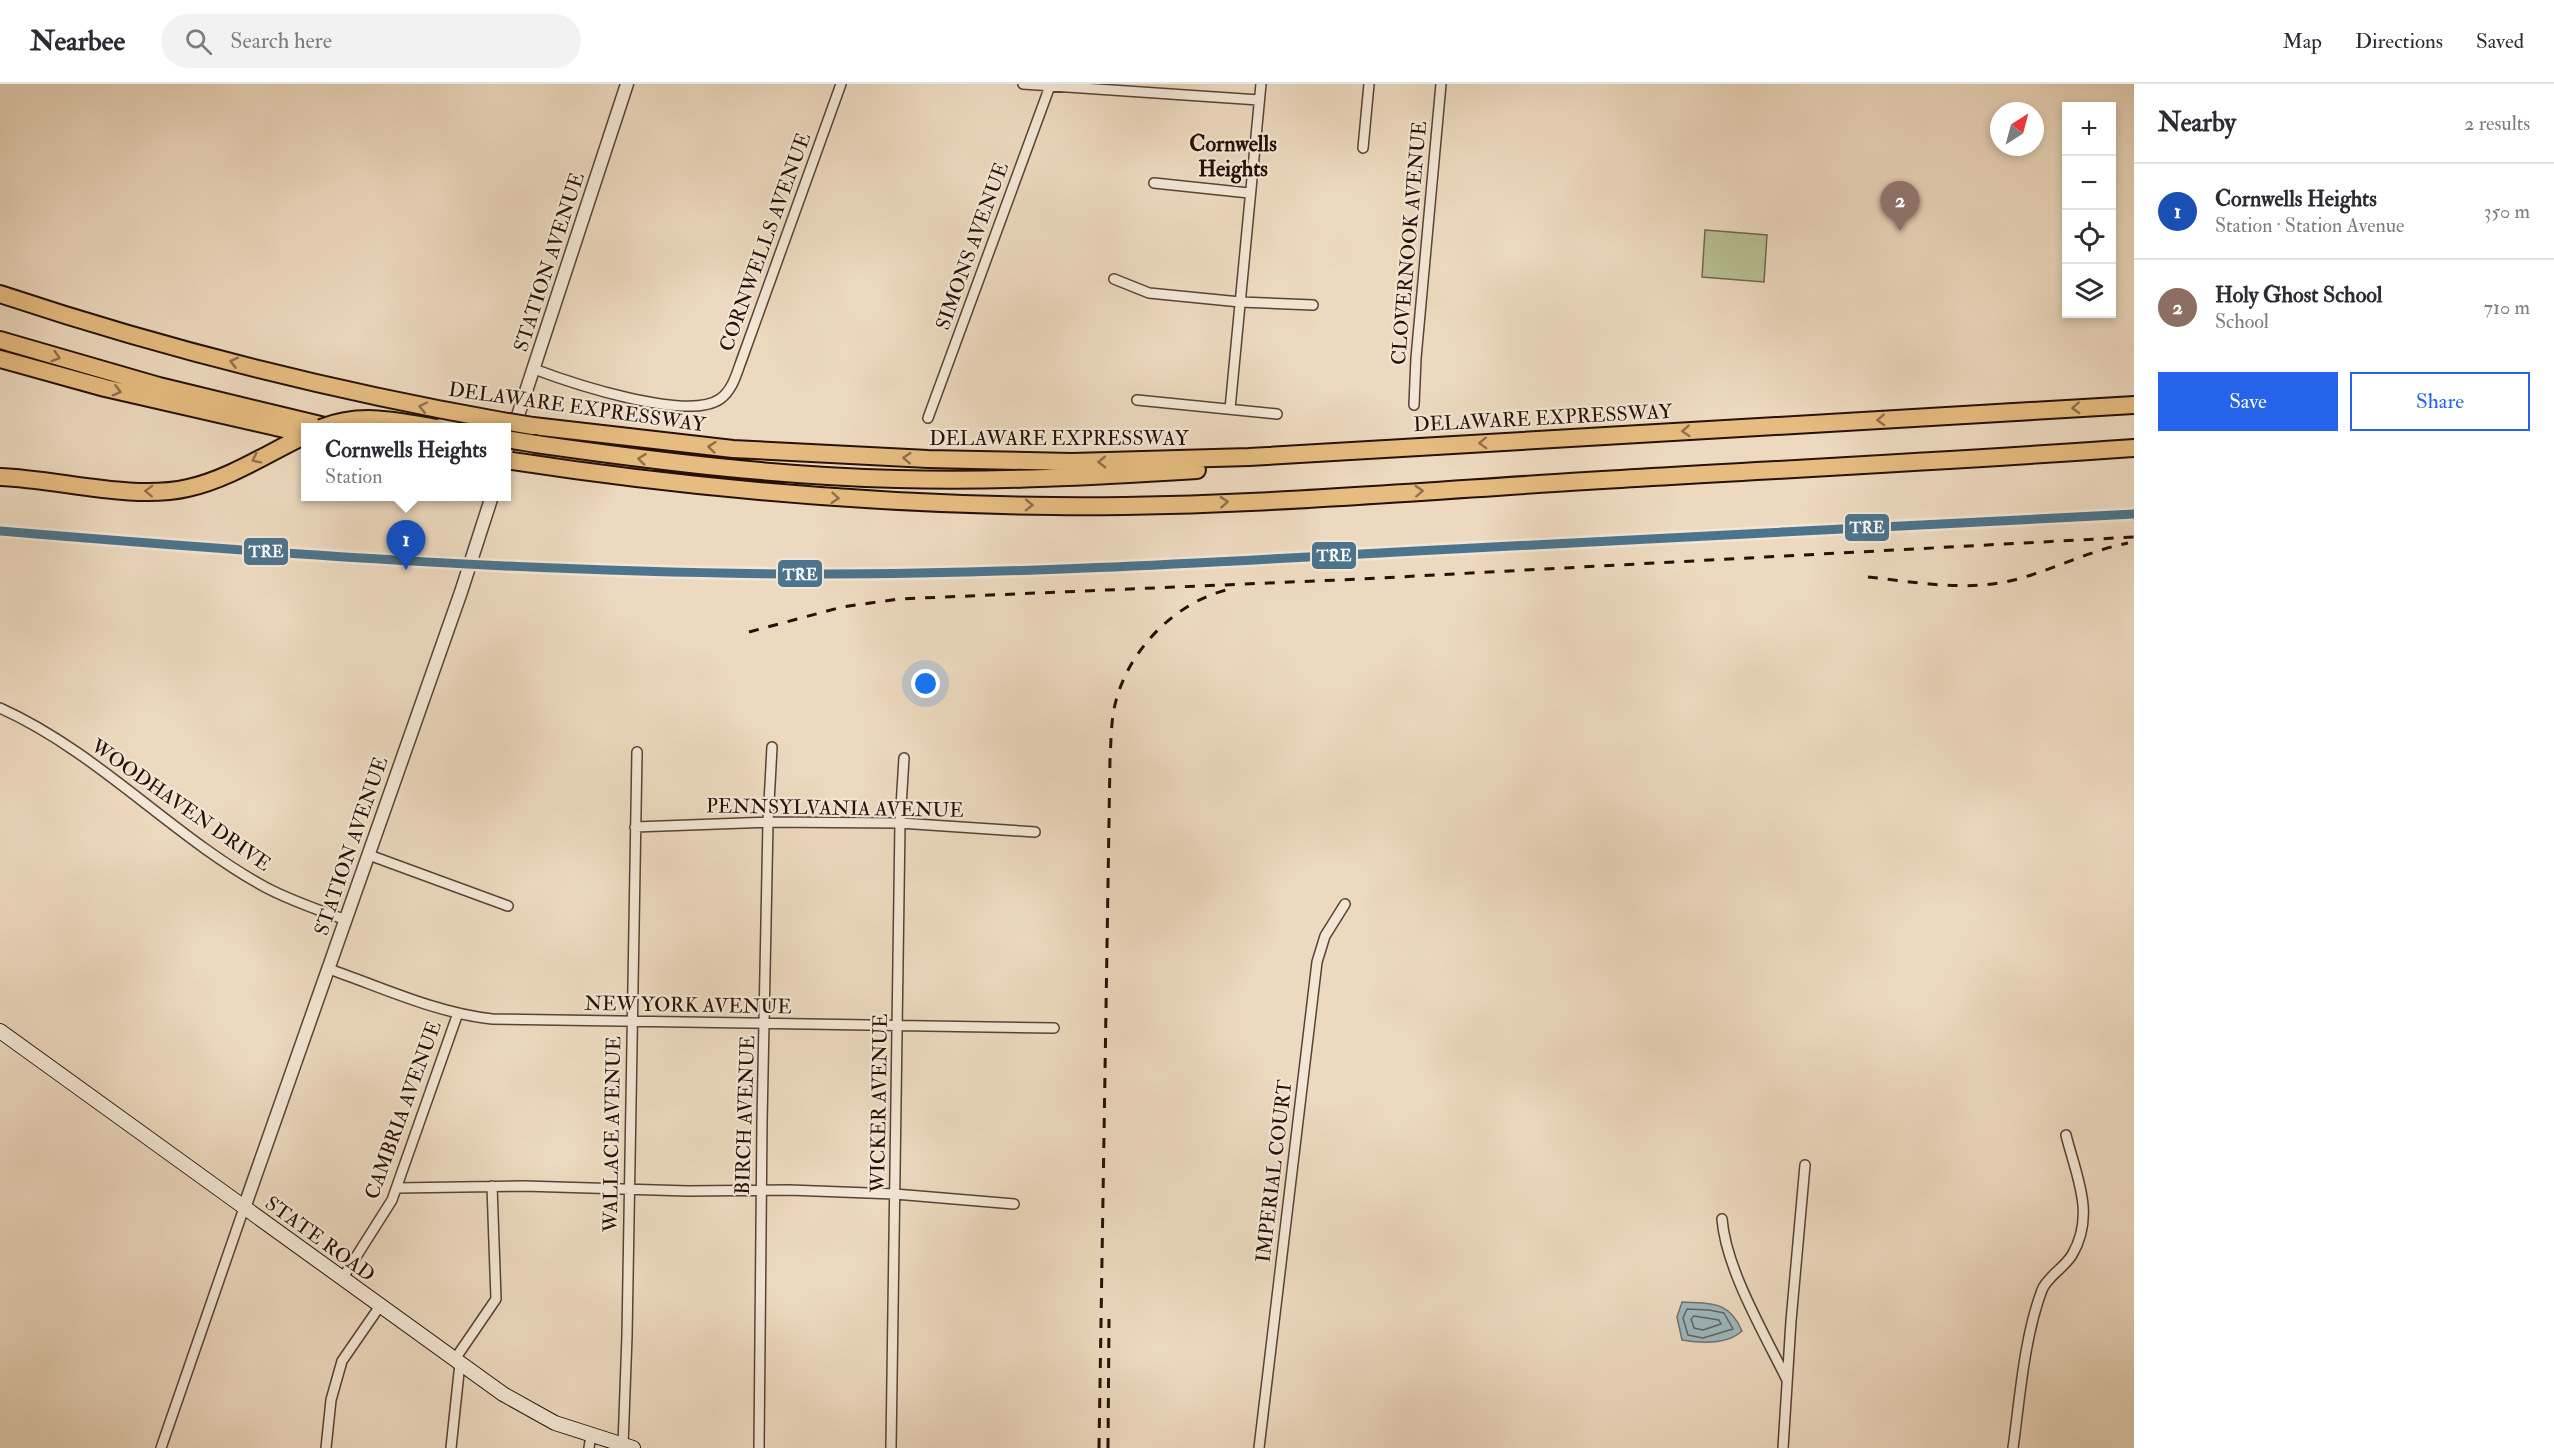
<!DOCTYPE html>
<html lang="en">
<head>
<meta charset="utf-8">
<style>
	:root { --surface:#fff; --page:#f2f2f3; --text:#2b2b33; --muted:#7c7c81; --line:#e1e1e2; --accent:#2563eb }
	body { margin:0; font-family:"IM FELL Double Pica",serif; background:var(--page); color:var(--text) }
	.controls { position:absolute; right:18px; top:18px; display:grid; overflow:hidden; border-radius:0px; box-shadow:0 3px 9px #0003 }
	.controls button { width:54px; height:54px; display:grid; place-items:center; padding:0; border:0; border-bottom:2px solid var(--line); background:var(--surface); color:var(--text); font:30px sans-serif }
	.compass { position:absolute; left:1990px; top:18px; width:54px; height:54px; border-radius:50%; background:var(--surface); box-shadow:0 3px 9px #0003; rotate:36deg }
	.you { position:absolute; left:926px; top:600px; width:21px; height:21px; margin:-15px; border:4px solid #fff; border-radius:50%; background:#1a73e8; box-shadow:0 0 0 9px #1a73e833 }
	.badge { display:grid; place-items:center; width:39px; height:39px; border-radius:50%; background:var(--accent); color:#fff; font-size:20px; font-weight:700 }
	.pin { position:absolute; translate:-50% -50px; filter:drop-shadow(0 2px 3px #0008) }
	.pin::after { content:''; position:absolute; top:32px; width:21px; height:18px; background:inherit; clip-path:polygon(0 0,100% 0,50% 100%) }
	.popup { position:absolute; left:301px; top:339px; width:210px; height:78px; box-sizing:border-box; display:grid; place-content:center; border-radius:0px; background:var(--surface); filter:drop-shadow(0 2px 4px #0005); font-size:20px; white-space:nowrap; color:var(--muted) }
	.popup b { font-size:22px; color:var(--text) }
	.popup::after { content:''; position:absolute; left:50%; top:100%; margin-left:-12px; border:12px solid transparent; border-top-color:var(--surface) }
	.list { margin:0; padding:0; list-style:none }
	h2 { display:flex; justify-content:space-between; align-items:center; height:78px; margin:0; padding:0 24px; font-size:26px }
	h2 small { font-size:20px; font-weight:400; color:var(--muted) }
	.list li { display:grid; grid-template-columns:39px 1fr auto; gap:18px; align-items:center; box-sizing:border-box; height:96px; padding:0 24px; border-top:2px solid var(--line) }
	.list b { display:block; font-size:22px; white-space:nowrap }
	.list p { margin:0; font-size:20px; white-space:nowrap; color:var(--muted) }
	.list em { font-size:20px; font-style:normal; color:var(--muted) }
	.actions { display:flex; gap:12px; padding:18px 24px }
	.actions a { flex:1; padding:14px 0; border:2px solid var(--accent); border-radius:0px; text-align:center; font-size:21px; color:var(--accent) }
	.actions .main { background:var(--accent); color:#fff }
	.icon { flex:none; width:33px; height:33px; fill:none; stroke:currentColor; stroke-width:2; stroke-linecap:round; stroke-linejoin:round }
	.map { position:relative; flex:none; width:2134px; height:1364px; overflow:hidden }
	header { display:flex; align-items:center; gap:36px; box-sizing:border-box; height:84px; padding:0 30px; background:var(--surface); border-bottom:2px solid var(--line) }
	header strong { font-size:28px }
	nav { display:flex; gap:33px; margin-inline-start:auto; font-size:21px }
	.search { width:420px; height:54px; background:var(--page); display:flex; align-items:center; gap:15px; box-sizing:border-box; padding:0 21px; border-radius:33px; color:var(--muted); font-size:22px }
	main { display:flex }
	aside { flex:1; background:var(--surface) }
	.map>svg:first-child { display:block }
</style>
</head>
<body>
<header>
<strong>Nearbee</strong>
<div class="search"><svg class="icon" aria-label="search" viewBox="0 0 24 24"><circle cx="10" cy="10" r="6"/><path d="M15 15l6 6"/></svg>Search here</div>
<nav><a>Map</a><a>Directions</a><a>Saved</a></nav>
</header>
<main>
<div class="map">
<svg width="2134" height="1364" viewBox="0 0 2134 1364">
	<rect width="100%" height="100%" fill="#edd9bf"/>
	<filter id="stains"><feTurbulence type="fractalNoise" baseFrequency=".00333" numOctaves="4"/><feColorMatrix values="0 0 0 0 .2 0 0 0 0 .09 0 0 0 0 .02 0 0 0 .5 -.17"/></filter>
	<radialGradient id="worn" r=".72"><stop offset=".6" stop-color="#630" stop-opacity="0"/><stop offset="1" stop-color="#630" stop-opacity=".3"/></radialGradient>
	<path fill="#b7bf92" stroke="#6e684c" stroke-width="1.5" d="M1705 146 1767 151 1764 198 1702 193Z"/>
	<path fill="#9db7bc" stroke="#6d7474" stroke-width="1.5" d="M1682 1218C1711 1220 1729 1216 1742 1247 1727 1261 1700 1259 1682 1256L1677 1233Z"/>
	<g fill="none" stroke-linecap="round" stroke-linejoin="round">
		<path stroke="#626462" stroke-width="1.5" d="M1687 1225 1709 1226 1724 1229 1733 1245 1703 1254 1688 1251 1683 1234Z
			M1694 1232 1719 1236 1721 1240 1703 1246 1694 1244 1691 1235Z"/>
		<defs>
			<path id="minor" d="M1023 0 1259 16
				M1363 64 1369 0
				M1154 99 1249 109
				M1114 195 1149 209 1240 218 1313 221
				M534 285C571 299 687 338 720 315 733 306 737 288 742 275L841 0
				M1137 316 1277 330
				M1414 321 1416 274 1441 0
				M1230 325 1261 0
				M928 334 1050 2
				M0 624C98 668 172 752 265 803 291 817 319 826 346 836
				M635 743 768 738 900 739 1035 748
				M369 771 508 822
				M329 885C381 903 436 929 492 935L1054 944
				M397 1104 524 1102 688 1107 789 1106 895 1110 1014 1120
				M1722 1135C1726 1185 1764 1249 1787 1296
				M342 1195 392 1116 458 929
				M455 1275 496 1215 492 1102
				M623 1361 627 1252 637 668
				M161 1364 244 1124
				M326 1364 331 1316 342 1277 380 1222
				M451 1364 460 1279
				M589 1364 591 1351
				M759 1364 762 1038 768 738 772 663
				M891 1364 900 739 904 674
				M1259 1364 1317 878 1325 852 1345 820
				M1783 1364 1791 1237 1805 1081
				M2013 1364C2020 1313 2024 1254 2042 1206 2047 1193 2064 1184 2072 1171 2096 1130 2076 1092 2066 1051"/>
			<path id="tertiary" d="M506 368 627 0
				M244 1124 461 508 492 412"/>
			<path id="secondary" d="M0 947 503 1310 555 1339 633 1364"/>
			<path id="motorway" d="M0 210C162 264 334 307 502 337
				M0 256 159 302 333 344
				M0 275 105 304 306 350
				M533 342 733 365 928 375 1072 378 1249 373 2134 321
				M536 360C655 377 776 392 897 395 997 398 1097 392 1197 386
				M506 376C688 404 870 420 1053 422 1231 424 1409 408 1586 397 1768 386 1951 377 2134 364
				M0 393C58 395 132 417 188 404 229 395 268 369 306 351"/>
		</defs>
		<use href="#minor" stroke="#584235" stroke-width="12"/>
		<use href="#tertiary" stroke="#584235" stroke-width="15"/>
		<use href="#secondary" stroke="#261007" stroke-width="16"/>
		<use href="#motorway" stroke="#261007" stroke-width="20"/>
		<use href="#minor" stroke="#f3e6d5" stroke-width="9"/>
		<use href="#tertiary" stroke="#f3e6d5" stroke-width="12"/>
		<use href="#secondary" stroke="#f3e6d5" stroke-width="14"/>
		<use href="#motorway" stroke="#e6bc80" stroke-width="16"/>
		<path stroke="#261007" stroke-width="3" stroke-dasharray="10 10" stroke-linecap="butt" d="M1868 493C1915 498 1967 508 2014 496 2053 486 2088 467 2128 459
			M749 548 842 523 899 515 1361 495 2134 453
			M1099 1364 1110 675C1111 658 1111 641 1114 625 1125 570 1172 520 1226 506
			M1108 1364 1109 1235"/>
		<defs>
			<path id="motorway-bridge" d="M502 337 533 342
				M321 344C360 328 397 337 437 344
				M506 355 536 360"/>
		</defs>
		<use href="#motorway-bridge" stroke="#261007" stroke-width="20" stroke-linecap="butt"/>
		<use href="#motorway-bridge" stroke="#e6bc80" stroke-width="16"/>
		<defs>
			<path id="rail-1" d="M0 447C275 470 550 490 825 490 1022 490 1219 478 1416 467 1655 455 1894 442 2134 430"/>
		</defs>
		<use href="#rail-1" stroke="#f3e6d5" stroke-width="14"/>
		<use href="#rail-1" stroke="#4c748c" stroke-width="9"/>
	</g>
	<defs><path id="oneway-chevron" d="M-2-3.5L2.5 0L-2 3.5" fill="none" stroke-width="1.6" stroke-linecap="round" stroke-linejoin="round" transform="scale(1.5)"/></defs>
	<g stroke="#906f4a">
		<use href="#oneway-chevron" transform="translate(56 273) rotate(17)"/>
		<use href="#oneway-chevron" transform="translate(234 278) rotate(-166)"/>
		<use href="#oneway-chevron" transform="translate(117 307) rotate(14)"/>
		<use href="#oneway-chevron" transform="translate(423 323) rotate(-168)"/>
		<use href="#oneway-chevron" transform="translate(2076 324) rotate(177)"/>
		<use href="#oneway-chevron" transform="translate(1881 336) rotate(177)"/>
		<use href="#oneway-chevron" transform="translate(1686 347) rotate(177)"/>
		<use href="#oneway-chevron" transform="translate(1483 359) rotate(178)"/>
		<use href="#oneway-chevron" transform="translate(712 363) rotate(-174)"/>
		<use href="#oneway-chevron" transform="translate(907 374) rotate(-177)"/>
		<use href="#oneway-chevron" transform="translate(256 375) rotate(154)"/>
		<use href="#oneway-chevron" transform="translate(642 375) rotate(-173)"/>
		<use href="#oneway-chevron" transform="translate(1102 378) rotate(179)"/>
		<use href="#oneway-chevron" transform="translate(149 407) rotate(-178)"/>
		<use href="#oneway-chevron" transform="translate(1419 407) rotate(-3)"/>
		<use href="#oneway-chevron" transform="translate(835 414) rotate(5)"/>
		<use href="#oneway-chevron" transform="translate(1224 418) rotate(-3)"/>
		<use href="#oneway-chevron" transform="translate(1029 421) rotate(1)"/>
	</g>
	<g text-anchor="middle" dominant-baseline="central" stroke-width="4.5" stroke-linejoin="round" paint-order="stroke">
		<g font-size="20" fill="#261007" stroke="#f3e6d5">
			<text transform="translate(765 158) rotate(-70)">CORNWELLS AVENUE</text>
			<text transform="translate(1409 159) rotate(-85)">CLOVERNOOK AVENUE</text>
			<text transform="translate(972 162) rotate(-70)">SIMONS AVENUE</text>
			<text transform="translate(549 178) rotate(-72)">STATION AVENUE</text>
			<text transform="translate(577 323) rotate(8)">DELAWARE EXPRESSWAY</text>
			<text transform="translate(1543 334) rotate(-3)">DELAWARE EXPRESSWAY</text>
			<text x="1059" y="354">DELAWARE EXPRESSWAY</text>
			<text transform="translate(181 721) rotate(35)">WOODHAVEN DRIVE</text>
			<text transform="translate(835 724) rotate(1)">PENNSYLVANIA AVENUE</text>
			<text transform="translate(351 762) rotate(-71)">STATION AVENUE</text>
			<text transform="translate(688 921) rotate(1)">NEW YORK AVENUE</text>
			<text transform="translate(879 1019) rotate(-89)">WICKER AVENUE</text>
			<text transform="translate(403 1026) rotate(-70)">CAMBRIA AVENUE</text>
			<text transform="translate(745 1031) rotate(-88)">BIRCH AVENUE</text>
			<text transform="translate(612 1050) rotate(-89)">WALLACE AVENUE</text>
			<text transform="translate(1274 1087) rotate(-83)">IMPERIAL COURT</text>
			<text transform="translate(320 1155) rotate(36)">STATE ROAD</text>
		</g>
		<g font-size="22" font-weight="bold" fill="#261007" stroke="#f3e6d5">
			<text x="1233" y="60">Cornwells<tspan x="1233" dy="25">Heights</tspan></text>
		</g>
	</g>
	<g stroke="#f3e6d5" stroke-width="2">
		<rect x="1844" y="429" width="46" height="29" rx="6" fill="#4c748c"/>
		<rect x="243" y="453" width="46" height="29" rx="6" fill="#4c748c"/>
		<rect x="1311" y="457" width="46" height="29" rx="6" fill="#4c748c"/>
		<rect x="777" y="475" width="46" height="29" rx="6" fill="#4c748c"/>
	</g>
	<g font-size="16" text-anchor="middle" font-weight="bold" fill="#fff">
		<text x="1867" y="449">TRE</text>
		<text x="266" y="473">TRE</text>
		<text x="1334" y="477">TRE</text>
		<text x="800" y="496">TRE</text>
	</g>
	<rect width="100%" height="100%" filter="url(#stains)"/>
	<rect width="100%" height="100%" fill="url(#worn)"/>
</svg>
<div class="controls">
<button>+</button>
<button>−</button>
<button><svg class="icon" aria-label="locate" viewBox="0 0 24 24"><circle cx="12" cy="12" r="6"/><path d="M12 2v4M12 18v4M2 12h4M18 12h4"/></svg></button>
<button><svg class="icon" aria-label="layers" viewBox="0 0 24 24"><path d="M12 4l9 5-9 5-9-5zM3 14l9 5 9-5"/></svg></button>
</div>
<svg class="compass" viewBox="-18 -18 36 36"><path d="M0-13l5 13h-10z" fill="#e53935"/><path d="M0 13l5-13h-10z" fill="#7c7c81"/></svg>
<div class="you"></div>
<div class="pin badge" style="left:406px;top:486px;background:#1a4fb4">1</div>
<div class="popup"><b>Cornwells Heights</b>Station</div>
<div class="pin badge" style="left:1900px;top:147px;background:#8d6e63">2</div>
</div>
<aside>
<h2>Nearby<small>2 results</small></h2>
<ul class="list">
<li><span class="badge" style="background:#1a4fb4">1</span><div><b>Cornwells Heights</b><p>Station · Station Avenue</p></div><em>350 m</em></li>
<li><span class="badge" style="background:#8d6e63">2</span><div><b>Holy Ghost School</b><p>School</p></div><em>710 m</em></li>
</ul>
<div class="actions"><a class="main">Save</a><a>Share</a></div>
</aside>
</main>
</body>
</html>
